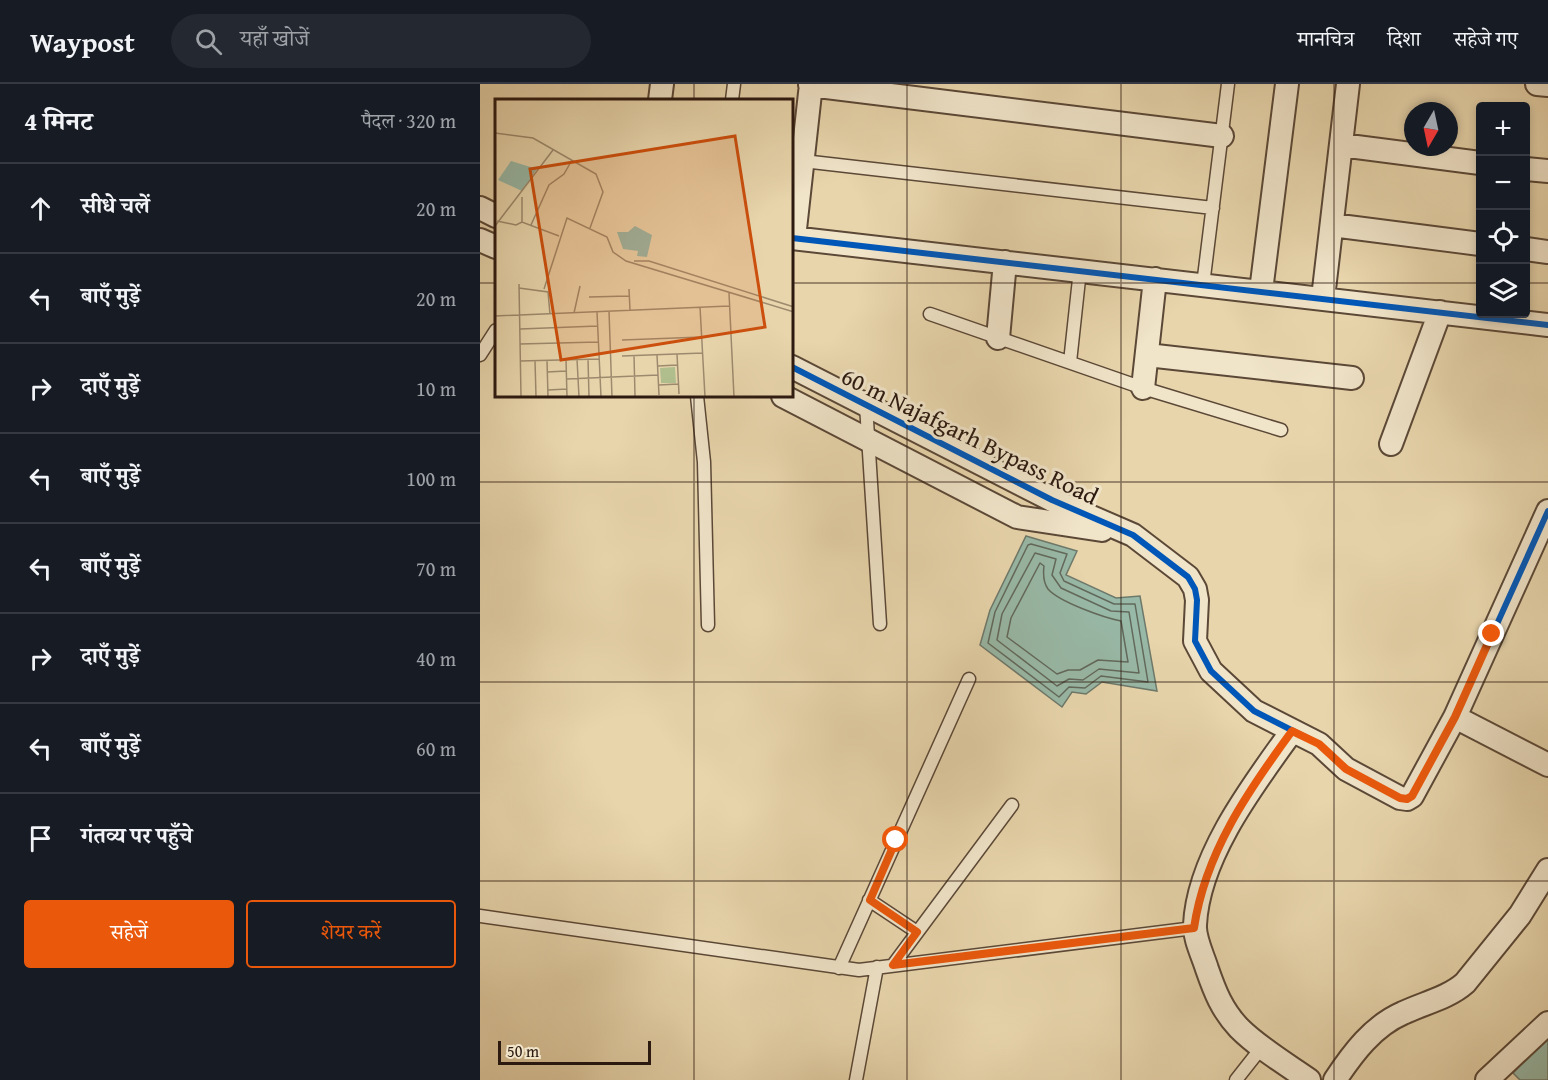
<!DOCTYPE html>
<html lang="hi">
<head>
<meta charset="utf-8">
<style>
	:root { --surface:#171b24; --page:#242831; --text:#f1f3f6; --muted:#9ea1a6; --line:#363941; --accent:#ea580c }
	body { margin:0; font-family:"Gentium Book Plus","Noto Serif Devanagari",serif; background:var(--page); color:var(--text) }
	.controls { position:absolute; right:18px; top:18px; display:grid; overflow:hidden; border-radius:6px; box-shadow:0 3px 9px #0003 }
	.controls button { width:54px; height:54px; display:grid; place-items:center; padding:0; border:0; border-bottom:2px solid var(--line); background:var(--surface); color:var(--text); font:30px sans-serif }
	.compass { position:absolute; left:924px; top:18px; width:54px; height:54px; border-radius:50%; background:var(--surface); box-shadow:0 3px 9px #0003; rotate:189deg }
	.scale { position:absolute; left:18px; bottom:15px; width:153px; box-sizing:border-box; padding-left:6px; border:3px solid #2c1910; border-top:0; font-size:16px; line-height:21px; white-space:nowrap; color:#2c1910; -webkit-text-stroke:4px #f0e4c9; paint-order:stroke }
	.stop { position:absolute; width:18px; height:18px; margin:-14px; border:4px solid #ea580c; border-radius:50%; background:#fff }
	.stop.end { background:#ea580c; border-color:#fff; box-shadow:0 2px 6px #0008 }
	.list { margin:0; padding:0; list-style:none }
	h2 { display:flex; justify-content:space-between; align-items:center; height:78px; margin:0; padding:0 24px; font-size:26px }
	h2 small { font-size:20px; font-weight:400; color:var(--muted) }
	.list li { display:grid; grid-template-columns:39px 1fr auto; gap:18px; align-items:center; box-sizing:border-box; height:90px; padding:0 24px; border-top:2px solid var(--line) }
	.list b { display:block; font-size:22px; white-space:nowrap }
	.list em { font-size:20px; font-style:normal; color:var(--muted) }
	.actions { display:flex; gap:12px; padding:18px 24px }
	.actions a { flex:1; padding:14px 0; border:2px solid var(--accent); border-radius:6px; text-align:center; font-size:21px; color:var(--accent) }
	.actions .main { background:var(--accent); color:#fff }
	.icon { flex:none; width:33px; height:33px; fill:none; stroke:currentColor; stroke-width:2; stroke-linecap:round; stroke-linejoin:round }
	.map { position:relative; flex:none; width:1068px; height:996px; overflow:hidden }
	header { display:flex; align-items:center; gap:36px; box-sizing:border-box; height:84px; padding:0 30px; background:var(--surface); border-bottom:2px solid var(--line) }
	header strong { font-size:28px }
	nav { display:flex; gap:33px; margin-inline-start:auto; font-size:21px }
	.search { width:420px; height:54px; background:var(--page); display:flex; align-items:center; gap:15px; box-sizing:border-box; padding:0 21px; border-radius:33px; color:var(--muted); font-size:22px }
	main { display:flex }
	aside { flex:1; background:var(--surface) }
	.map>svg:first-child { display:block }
</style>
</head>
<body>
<header>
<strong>Waypost</strong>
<div class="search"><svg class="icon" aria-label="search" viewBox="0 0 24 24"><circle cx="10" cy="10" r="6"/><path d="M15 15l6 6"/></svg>यहाँ खोजें</div>
<nav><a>मानचित्र</a><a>दिशा</a><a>सहेजे गए</a></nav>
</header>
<main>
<aside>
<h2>4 मिनट<small>पैदल · 320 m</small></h2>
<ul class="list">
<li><svg class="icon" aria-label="ahead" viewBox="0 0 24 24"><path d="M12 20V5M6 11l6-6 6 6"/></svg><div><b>सीधे चलें</b></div><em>20 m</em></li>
<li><svg class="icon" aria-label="left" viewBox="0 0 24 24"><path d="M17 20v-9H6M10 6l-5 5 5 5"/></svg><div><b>बाएँ मुड़ें</b></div><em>20 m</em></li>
<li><svg class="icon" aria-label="right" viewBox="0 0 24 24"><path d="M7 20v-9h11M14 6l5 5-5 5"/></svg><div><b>दाएँ मुड़ें</b></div><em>10 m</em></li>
<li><svg class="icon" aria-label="left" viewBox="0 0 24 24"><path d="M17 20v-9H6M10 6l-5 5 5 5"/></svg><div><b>बाएँ मुड़ें</b></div><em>100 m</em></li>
<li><svg class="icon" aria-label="left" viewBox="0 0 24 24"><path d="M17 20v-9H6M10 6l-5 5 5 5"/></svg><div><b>बाएँ मुड़ें</b></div><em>70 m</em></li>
<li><svg class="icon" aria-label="right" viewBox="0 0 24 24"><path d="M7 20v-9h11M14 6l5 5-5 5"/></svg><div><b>दाएँ मुड़ें</b></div><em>40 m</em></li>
<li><svg class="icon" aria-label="left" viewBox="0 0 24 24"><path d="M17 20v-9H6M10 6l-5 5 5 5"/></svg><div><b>बाएँ मुड़ें</b></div><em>60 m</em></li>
<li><svg class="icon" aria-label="arrive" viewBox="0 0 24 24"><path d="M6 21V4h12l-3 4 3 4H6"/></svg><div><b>गंतव्य पर पहुँचे</b></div></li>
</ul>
<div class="actions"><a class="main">सहेजें</a><a>शेयर करें</a></div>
</aside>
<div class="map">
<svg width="1068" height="996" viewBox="0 0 1068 996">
	<rect width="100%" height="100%" fill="#e8d5ac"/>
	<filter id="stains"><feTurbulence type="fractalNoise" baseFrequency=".00333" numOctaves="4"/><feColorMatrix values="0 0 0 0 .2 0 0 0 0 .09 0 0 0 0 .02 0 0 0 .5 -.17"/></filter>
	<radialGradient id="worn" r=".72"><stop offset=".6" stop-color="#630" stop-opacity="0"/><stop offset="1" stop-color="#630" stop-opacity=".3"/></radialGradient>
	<path fill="#98b9a7" stroke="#6d796b" stroke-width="1.5" d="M546 452 597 467 586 491 636 514 660 512 677 607 622 598 606 610 592 608 582 623 500 561 510 526Z
		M1068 953V996H1040L1033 989Z"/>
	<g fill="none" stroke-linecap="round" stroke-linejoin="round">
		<path stroke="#62695c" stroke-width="1.5" d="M551 460 587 470 580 489 584 497 634 520H655L668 598 621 592 605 604 589 603 579 613 508 559 515 528 548 461Z
			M555 469 576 475 572 491 581 504 631 527 649 528 659 589 619 585 603 596 589 595 577 602 517 556 522 530Z
			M560 479 564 482C563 490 563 498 568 505 579 518 625 534 641 537L648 578 618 576 600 586H588L577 590 527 553 531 534Z"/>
		<defs>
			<path id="lane" d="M252 16 254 0
				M323 77 733 124
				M723 201 748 0
				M450 230 663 304 801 346
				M0 271 16 246
				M590 278 600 186
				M217 312 224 378 228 541
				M386 321 400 540
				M389 816 437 848
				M0 832 379 886 714 844
				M413 881 532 721
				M359 884 489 595
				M376 996 397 883
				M756 996 782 963"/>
			<path id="street" d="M1057 0 1068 1
				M330 1 742 52
				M180 16 182 0
				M861 61 1000 79
				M1046 85 1068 87
				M0 124 16 132
				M852 141 1000 160
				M312 154 1068 241
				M314 154 331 0
				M0 156 16 163
				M1046 165 1068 168
				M781 207 807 0
				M843 214 868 0
				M518 254 525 178
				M667 271 872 294
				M312 283 572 416 653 451 708 493 715 505 717 516 715 557 731 587 774 627 839 660 866 685 920 714 927 715 932 712 975 633 1068 427
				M663 304 675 195
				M303 312 537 433 622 446
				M911 360 960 228
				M975 633 1068 681
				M812 647C773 701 718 773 715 841 714 854 723 872 727 885 735 908 742 926 759 944 779 964 806 980 829 996
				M855 996C873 969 893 942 923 929 944 919 968 914 985 899L1040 831 1068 786
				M1007 996 1068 939"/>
		</defs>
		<use href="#lane" stroke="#5b4837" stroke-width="15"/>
		<use href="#street" stroke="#5b4837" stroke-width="26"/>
		<use href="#lane" stroke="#f0e4c9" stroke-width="12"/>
		<use href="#street" stroke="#f0e4c9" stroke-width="22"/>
		<defs>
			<path id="cycleway" d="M312 154 1068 241
				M312 283 572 416 653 451 708 493 715 505 717 516 715 557 731 587 774 627 839 660 866 685 920 714 927 715 932 712 975 633 1068 427"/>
		</defs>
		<use href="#cycleway" stroke="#f0e4c9" stroke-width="10"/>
		<use href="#cycleway" stroke="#0057b8" stroke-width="6"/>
	</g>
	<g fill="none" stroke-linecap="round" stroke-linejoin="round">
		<path stroke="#ea580c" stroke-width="8" d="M416 756 390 816 437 848 413 881 714 844C725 769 768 707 812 647L839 660 866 685 920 714 927 715 932 712 975 633 1012 550"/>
	</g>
	<path fill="none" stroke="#2c1910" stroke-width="1.5" stroke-opacity="0.55" d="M214 0V16M427 0V996M641 0V996M854 0V996M0 199H16M312 199H1000M1046 199H1068M214 312V996M0 398H1068M0 598H1068M0 797H1068"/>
	<g text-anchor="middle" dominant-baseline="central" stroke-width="6" stroke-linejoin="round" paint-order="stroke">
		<g font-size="24" fill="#2c1910" stroke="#f0e4c9">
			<text transform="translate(490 352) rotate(26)">60 m Najafgarh Bypass Road</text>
		</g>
	</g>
	<g transform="translate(15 15)">
		<rect width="298" height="298" fill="#e8d5ac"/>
		<path d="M180 268 181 284H166L165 269Z" fill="#b0be8e"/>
		<path d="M16 62 42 70 27 92 3 81ZM140 127 157 136 152 158 142 157 143 152 128 150 122 133H133Z" fill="#98b9a7"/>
		<path fill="none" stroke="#9d8a6e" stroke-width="1.5" d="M0 34 38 39 101 75 108 93 95 129M2 122 21 126 27 123 64 137M27 123V98M36 126 54 86 69 75 77 61M0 127 58 51M139 162H154L299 208M24 185 26 298M24 189 53 193 55 215M49 190 72 119 112 138 118 153 131 162 299 213M134 190 135 211M234 194 239 298M94 198 134 197M205 208 210 298M114 212 117 298M102 213 106 298M79 214 85 187M0 217 234 207M25 230 103 227M127 241 207 238M25 245 103 243M182 255 184 295M139 256 140 297M162 256 164 296M127 257 208 254M71 260 72 298M82 260 84 298M93 260 94 298M40 261 41 298M52 261 53 298M25 262 104 260M163 267 182 266M52 273 71 272M72 280 163 276M164 286 183 285M53 291 72 290"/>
		<path fill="#cc4f0d" fill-opacity="0.15" stroke="#cc4f0d" stroke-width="3" d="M240 37 270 228 66 261 35 70Z"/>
		<rect width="298" height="298" fill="none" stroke="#2c1910" stroke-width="3"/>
	</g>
	<rect width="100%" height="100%" filter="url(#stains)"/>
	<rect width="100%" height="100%" fill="url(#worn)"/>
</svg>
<div class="controls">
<button>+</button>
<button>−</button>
<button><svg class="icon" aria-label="locate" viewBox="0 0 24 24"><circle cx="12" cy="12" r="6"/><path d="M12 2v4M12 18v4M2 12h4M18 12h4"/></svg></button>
<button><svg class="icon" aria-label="layers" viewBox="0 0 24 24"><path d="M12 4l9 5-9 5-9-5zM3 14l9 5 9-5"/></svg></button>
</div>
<svg class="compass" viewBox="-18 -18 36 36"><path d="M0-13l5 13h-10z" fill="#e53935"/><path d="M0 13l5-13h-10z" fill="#9ea1a6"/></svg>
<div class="scale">50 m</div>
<div class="stop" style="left:416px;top:756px"></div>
<div class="stop end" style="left:1012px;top:550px"></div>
</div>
</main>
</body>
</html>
